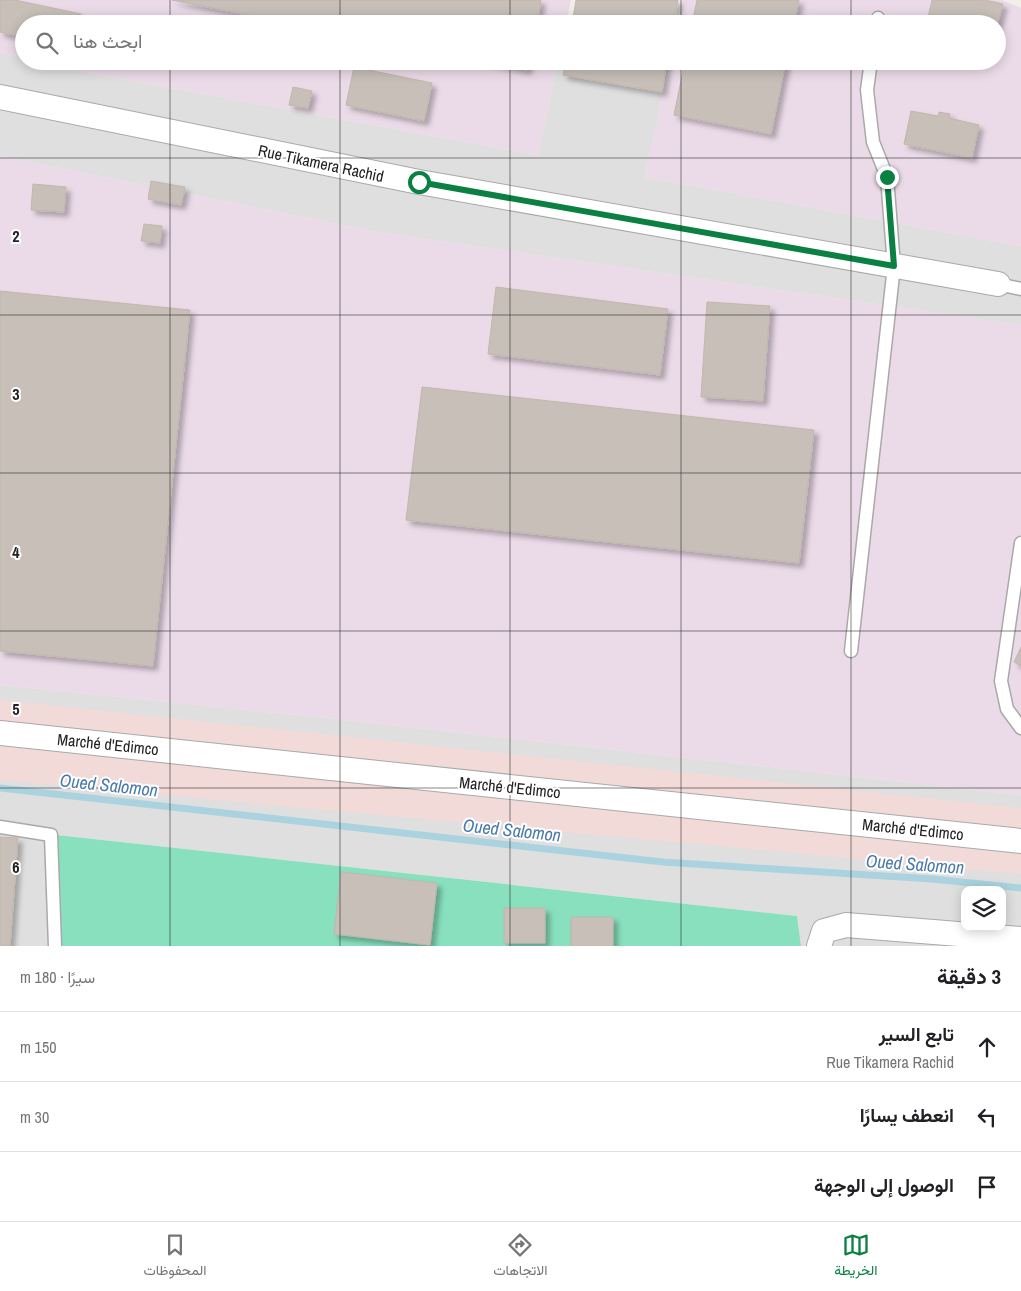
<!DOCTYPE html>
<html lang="ar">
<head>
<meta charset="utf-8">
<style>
	:root { --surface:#fff; --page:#f6f6f6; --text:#202124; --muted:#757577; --line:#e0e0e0; --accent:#0b8043 }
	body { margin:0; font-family:"Archivo Narrow",Vazirmatn,sans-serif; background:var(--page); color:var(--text); direction:rtl }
	.controls { position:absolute; right:15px; bottom:15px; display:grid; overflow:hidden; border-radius:10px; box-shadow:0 2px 12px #0003 }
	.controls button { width:45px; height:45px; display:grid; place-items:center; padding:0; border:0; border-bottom:1px solid var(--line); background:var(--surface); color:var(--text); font:25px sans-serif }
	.stop { position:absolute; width:15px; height:15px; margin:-11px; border:4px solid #0b8043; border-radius:50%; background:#fff }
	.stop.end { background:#0b8043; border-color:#fff; box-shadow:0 1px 5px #0008 }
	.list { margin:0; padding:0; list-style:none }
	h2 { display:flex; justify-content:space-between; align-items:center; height:65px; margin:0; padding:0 20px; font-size:21px }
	h2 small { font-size:16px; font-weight:400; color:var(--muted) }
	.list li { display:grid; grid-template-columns:32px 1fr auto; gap:15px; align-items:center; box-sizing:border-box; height:70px; padding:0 20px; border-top:1px solid var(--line) }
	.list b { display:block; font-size:19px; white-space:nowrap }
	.list p { margin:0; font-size:16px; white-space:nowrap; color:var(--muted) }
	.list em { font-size:16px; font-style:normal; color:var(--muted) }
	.icon { flex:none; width:28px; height:28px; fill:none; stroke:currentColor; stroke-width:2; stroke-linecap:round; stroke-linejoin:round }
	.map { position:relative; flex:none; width:1021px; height:946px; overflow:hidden; direction:ltr }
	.search { position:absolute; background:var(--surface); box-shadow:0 2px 12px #0003; left:15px; right:15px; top:15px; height:55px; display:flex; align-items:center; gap:12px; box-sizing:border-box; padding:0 18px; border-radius:28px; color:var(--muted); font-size:19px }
	.sheet { height:275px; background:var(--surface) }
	nav { display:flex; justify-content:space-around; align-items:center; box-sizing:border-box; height:70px; border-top:1px solid var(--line); background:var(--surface); font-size:14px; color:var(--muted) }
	nav a { display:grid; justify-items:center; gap:2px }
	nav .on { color:var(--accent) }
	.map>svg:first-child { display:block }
</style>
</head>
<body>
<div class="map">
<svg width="1021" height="946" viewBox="0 0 1021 946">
	<defs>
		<filter id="shadow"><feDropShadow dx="4.5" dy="4.5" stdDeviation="2.5" flood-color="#0004"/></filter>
	</defs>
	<rect width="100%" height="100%" fill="#f2efe9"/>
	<path fill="#e0dfdf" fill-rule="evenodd" d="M0 52 24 58V61H40L94 74 538 155 558 61H670L645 177 1021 246V325L377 232 0 156Z
		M0 685 327 718 1021 795V946H801L797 916 47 834 51 946H0ZM965 890H1002V927H965Z"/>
	<path fill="#f2dad9" d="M0 700 1021 808V874L0 780Z"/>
	<path fill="#ebdbe8" d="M0 0H571L566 24H24V58L0 52Z
		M683 0H1002L1021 8V246L645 177 670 61H997V24H678Z
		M40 61H558L538 155 94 74Z
		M0 156 377 232 1021 325V795L327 718 0 685Z"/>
	<path fill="#88e0be" d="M47 834 797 916 801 946H51Z"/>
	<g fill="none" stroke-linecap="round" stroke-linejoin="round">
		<path stroke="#aad3df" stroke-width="7" d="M0 788 663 862 932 879 1021 888"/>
	</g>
	<path fill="#c7bfb8" stroke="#c4b6ab" filter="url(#shadow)" d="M0 0H15L81 14 79 24H24V37L0 32Z
		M172 0H541L537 24H293Z
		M576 0H678L674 24H572Z
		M697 0H799L794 24H692Z
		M932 0H985L1003 4 997 26V24H936L927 22Z
		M483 61H529L527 70Z
		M566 61H667L662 92 563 75Z
		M685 61H786L771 134 674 115Z
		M354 67 432 83 424 121 346 105Z
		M293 87 312 91 308 108 289 105Z
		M911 111 938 116 939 112 950 114 949 118 979 125 972 158 904 144Z
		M151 181 185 187 181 205 148 199Z
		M33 184 66 187 64 212 31 210Z
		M144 224 162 226 160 243 141 241Z
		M496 287 668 309 660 375 488 354Z
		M0 291 190 310 153 666 0 651Z
		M707 302 770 306 763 401 701 397Z
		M422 387 814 430 799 563 406 520Z
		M1021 647V666L1014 662Z
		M0 837 18 838 10 946H0Z
		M341 872 437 883 430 945 334 934Z
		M504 908H545V943H504Z
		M571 917H613V946H571Z"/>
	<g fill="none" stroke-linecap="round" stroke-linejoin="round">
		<defs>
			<path id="lane" d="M877 24 878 18
				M998 284 1021 289
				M1021 543 1001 681 1007 709 1021 728
				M851 651 894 266 887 177 873 142 867 90 871 61
				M0 827 51 835 55 946"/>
			<path id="street" d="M0 97 419 182 998 284
				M0 733 1021 841
				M819 946 824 931 846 925 1021 939"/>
		</defs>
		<use href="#lane" stroke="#a9a9a9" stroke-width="15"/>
		<use href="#street" stroke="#a9a9a9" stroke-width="26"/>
		<use href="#lane" stroke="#fff" stroke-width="12"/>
		<use href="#street" stroke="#fff" stroke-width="24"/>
	</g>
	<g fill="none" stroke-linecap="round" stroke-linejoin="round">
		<path stroke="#0b8043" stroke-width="6" d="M419 182 894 266 887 177"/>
	</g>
	<path fill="none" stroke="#222" stroke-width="1" stroke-opacity="0.55" d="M170 0V24M340 0V24M510 0V24M681 0V24M851 0V24M170 61V946M340 61V946M510 61V946M681 61V946M851 61V946M0 158H1021M0 315H1021M0 473H1021M0 631H1021M0 788H1021"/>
	<g text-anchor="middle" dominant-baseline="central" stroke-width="4" stroke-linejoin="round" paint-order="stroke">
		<g font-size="16" fill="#222" stroke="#fff">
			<text transform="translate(321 163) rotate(12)">Rue Tikamera Rachid</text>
			<text transform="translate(108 744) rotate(6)">Marché d'Edimco</text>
			<text transform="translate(510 787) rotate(6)">Marché d'Edimco</text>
			<text transform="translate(913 829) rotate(6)">Marché d'Edimco</text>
		</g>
		<g font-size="18" font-style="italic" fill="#4a7aab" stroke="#fff">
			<text transform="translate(109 785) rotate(6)">Oued Salomon</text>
			<text transform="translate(512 830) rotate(6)">Oued Salomon</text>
			<text transform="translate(915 864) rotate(4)">Oued Salomon</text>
		</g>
	</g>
	<g font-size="16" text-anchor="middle" font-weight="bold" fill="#222" stroke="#fff" stroke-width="4" stroke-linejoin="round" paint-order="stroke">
		<text x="16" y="242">2</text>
		<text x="16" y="400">3</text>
		<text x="16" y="558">4</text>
		<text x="16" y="715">5</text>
		<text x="16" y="873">6</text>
	</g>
</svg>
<div class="controls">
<button><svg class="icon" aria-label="layers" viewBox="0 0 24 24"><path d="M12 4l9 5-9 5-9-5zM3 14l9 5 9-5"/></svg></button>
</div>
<div class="stop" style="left:419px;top:182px"></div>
<div class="stop end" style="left:887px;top:177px"></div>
<div class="search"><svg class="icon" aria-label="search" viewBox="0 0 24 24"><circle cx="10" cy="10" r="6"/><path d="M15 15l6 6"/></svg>ابحث هنا</div>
</div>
<section class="sheet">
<h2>3 دقيقة<small>سيرًا · 180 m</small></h2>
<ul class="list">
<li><svg class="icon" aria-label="ahead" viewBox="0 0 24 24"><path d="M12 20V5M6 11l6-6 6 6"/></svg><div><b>تابع السير</b><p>Rue Tikamera Rachid</p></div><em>150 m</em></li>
<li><svg class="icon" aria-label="left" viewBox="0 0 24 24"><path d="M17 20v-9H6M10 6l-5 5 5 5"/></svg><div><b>انعطف يسارًا</b></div><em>30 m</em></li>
<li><svg class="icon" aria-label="arrive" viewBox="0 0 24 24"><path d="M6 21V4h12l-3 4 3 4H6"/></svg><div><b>الوصول إلى الوجهة</b></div></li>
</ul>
</section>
<nav>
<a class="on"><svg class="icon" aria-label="map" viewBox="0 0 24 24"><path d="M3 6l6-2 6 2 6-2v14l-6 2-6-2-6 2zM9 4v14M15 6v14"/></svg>الخريطة</a>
<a><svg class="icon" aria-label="directions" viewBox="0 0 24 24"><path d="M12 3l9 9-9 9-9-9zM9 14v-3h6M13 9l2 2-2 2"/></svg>الاتجاهات</a>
<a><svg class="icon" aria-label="saved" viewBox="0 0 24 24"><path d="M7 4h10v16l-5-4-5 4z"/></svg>المحفوظات</a>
</nav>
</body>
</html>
